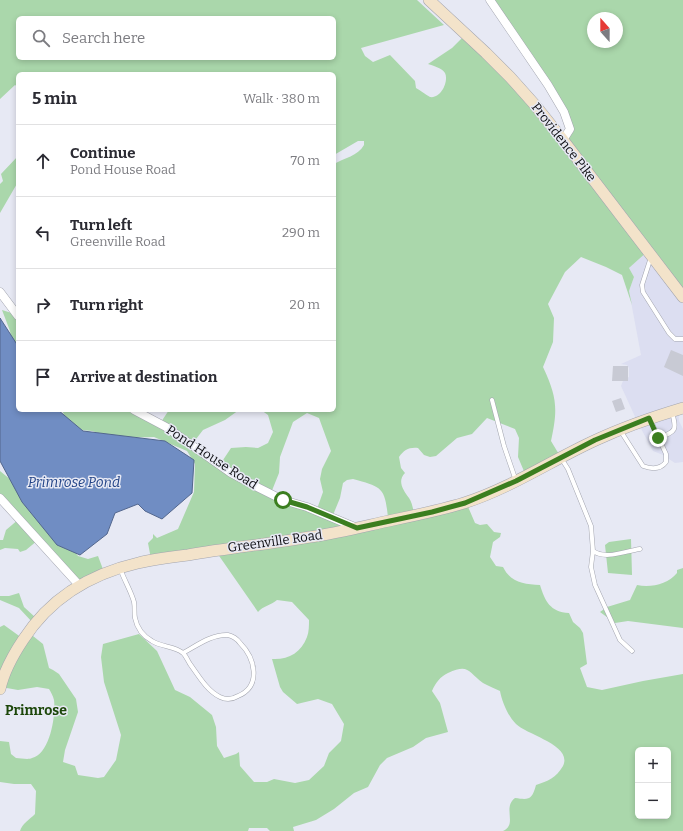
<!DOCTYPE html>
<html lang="en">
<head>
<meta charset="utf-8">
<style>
	:root { --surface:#fff; --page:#f2f2f3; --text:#2b2b33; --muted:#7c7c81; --line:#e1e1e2 }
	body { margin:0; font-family:Bitter,serif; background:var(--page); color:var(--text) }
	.controls { position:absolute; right:12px; bottom:12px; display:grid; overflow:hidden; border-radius:6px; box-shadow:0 2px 6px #0003 }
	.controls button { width:36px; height:36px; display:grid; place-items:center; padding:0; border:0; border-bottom:1px solid var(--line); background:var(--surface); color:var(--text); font:20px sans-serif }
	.compass { position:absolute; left:587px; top:12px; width:36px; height:36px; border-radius:50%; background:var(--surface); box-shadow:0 2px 6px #0003; rotate:339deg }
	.stop { position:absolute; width:12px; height:12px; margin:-9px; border:3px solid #3b7e1f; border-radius:50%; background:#fff }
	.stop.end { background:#3b7e1f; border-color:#fff; box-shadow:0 1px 4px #0008 }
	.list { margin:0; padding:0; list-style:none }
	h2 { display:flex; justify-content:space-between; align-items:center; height:52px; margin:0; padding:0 16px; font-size:17px }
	h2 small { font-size:13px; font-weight:400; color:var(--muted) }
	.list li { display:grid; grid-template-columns:26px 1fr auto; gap:12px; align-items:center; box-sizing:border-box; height:72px; padding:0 16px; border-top:1px solid var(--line) }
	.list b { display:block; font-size:15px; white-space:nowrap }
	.list p { margin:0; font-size:13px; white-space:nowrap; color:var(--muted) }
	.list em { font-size:13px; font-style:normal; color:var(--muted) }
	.icon { flex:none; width:22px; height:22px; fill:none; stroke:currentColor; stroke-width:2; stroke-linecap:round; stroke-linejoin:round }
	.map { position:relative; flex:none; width:683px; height:831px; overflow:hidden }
	.search { position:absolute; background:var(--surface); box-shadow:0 2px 6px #0003; left:16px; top:16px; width:320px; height:44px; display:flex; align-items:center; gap:10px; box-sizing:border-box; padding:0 14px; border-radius:6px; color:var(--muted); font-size:15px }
	.panel { position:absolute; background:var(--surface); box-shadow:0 2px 6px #0003; left:16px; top:72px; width:320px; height:340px; border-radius:6px }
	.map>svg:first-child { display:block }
</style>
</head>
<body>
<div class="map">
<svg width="683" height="831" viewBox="0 0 683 831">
	<rect width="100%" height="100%" fill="#e7e9f4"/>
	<path fill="#dcdef1" d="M648 251 683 297V408L678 409 679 421 683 429V462L675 463 663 455 653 451 637 421 621 386 623 381 629 377V368L627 365 621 364 641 355 629 291 634 277 629 268Z"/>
	<path fill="#aad7ab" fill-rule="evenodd" d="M0 0H417L444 25 361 48 365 56 373 62 390 55 415 81 416 88C420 90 426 95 430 97 441 99 449 81 445 73 442 68 434 66 428 64L452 48 465 35 562 137 570 128 564 112 490 0H683V297L648 251 629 268 634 277 629 291 632 305 622 275 606 267 581 257 565 272 548 304 554 318 553 342 543 367C557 397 558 409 551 441L560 456 526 476 518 457 519 438 515 429 487 418 472 434 457 438 436 456 430 457 424 455 418 448C409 447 404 450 399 457L401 468 405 473C397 481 403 490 409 498 412 502 413 509 414 513L466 502 475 523 480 525 487 524 494 532 501 533 500 537 493 542 490 557 496 566 503 567C511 583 524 584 540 585 545 601 550 612 569 613L573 622 580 628 583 633 587 664 580 668 587 687 602 690 643 681 683 674V831H503C518 824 502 808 515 798 529 800 532 800 536 785 548 781 556 778 563 766 573 745 527 735 516 724 508 716 502 702 500 691 494 688 488 686 483 683 468 672 469 663 448 673 440 677 436 682 432 691L440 703 448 732 426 738 413 747 387 758 380 765 368 787 354 793 334 809 316 820 293 827 294 831H270L267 828H249L248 831H20C22 824 30 819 35 814L36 791 31 784H14L0 782V741L9 742 11 754 16 758C21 758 28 760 32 758 50 754 56 715 54 700 53 696 51 692 49 689L37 687 18 690 1 687 0 688V627L4 625 22 638 28 632 43 644 49 668 53 670 59 674 76 699 78 712 65 750 63 762 75 766 78 775 98 778 104 777 116 760 121 735 104 682 101 657 103 644 139 634 157 651 175 690 190 697 212 715 216 727 217 746 224 758 236 754 239 752 240 766 254 782H267L274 779 295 783 309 780 324 766 329 753 341 741 344 724 332 704 318 699 297 704 283 692 280 687 272 659C288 660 301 653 307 637 309 632 309 625 309 620L292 602 277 600C271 605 263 606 258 612L215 550 151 559 148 543 153 538V534L157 538 178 529 194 492 195 464 187 451 154 437 114 438 92 431 72 429 68 424 62 410H138L161 422 169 410H239L225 420 203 430 193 443 221 463 231 448 246 447 258 448 268 443 273 432 268 415 261 410H334V164C344 158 358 156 364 145V141H358L334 155V74H18V87L15 85 0 99ZM18 18H334V58H18ZM593 18H617V42H593ZM307 413 319 418 331 451 322 469 320 479 323 492 317 509 271 493 279 473 280 457 293 422ZM353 479C382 487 385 487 388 518L353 526 333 515 340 498 343 483 347 480ZM638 750H668V816H638Z
		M18 156V182L0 213V184L3 181 1 174Z
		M2 310 18 315V356L13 349 10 331Z
		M0 471 11 480 68 543 78 556 88 559 98 556 104 572 79 584 38 540 26 550 20 552 18 549 5 548 0 550V540H3L6 530 19 519 0 497Z
		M631 539 632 575 608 573 605 545 609 542Z
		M683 568V628L628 621 615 623 600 612 607 607 630 600 637 585C651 588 668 584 677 573V570Z
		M19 593 24 607 36 618 33 623 19 608 0 600V596H9Z"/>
	<path fill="#708dc3" stroke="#53678e" d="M0 318 18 346V410H58L83 431 165 441 194 460 192 493 162 519 145 511 138 504 115 513 107 534 80 555 57 545 22 502 0 461Z"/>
	<path fill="#c8cad4" d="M671 350 683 355V376L664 367Z
		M613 366H628V381H612Z
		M621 398 625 409 616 412 612 401Z"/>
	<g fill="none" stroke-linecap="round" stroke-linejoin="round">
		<defs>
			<path id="service" d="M651 257 642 285 643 292 669 333 675 339H683
				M492 400 504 446 516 481
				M620 430 643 466C651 469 660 470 666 462V454L650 419
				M659 438C676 431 677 431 672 412
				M561 458 568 469 591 526 593 551 591 567 595 585 620 640 632 651
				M593 551C606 560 625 551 640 549
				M120 568C124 580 131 591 134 602 135 607 134 613 135 618 137 628 143 636 152 641 161 647 175 646 183 653 186 656 188 661 190 664 198 675 207 691 220 697 226 700 233 699 238 696 262 686 255 658 240 643 237 639 233 636 228 635 212 634 196 646 183 653"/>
			<path id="minor" d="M490 0 548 85 564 112 570 129 563 140
				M0 292 18 316
				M134 410 166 427 231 473 259 488 283 500 307 507 357 528
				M0 498 79 585"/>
			<path id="secondary" d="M429 0 486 53 510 77 535 105 563 140 683 297
				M0 689C4 671 13 655 23 640 50 598 90 574 138 563 154 559 171 557 188 555 228 548 269 544 310 537 338 533 365 526 393 520 417 515 441 510 464 503 511 488 552 460 596 440 624 427 653 417 683 408"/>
		</defs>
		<use href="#service" stroke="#a3a5af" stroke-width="5"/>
		<use href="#minor" stroke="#a3a5af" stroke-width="9"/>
		<use href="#secondary" stroke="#a3a5af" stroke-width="12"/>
		<use href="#service" stroke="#fff" stroke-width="4"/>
		<use href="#minor" stroke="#fff" stroke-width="8"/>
		<use href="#secondary" stroke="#f3e3ca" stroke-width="11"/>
	</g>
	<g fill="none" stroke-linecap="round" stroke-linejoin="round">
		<path stroke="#3b7e1f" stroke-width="5" d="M283 500 307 507 357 528 432 512 465 503 516 481 595 440 649 418 658 438"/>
	</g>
	<g text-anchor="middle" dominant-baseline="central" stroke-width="3" stroke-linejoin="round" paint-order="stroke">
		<g font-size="13" fill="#0e0e12" stroke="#e7e9f4">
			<text transform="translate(564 142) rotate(52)">Providence Pike</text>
			<text transform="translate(212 457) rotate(33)">Pond House Road</text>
			<text transform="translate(275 541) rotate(-8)">Greenville Road</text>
		</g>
		<g font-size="14" font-style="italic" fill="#234487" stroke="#e7e9f4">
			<text x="74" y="482">Primrose Pond</text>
		</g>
		<g font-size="14" font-weight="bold" fill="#1d470a" stroke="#e7e9f4">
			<text x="36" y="710">Primrose</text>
		</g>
	</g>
</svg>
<div class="controls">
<button>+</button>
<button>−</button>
</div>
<svg class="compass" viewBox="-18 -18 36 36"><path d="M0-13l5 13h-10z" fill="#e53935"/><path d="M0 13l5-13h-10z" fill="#7c7c81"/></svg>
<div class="stop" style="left:283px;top:500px"></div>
<div class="stop end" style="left:658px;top:438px"></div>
<div class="search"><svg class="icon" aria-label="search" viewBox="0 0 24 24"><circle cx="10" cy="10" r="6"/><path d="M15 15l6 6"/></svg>Search here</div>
<section class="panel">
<h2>5 min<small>Walk · 380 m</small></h2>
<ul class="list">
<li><svg class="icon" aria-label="ahead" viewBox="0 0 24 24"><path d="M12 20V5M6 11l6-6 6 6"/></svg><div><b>Continue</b><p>Pond House Road</p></div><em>70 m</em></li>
<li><svg class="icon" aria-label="left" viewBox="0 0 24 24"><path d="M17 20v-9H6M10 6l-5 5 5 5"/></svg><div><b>Turn left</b><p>Greenville Road</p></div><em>290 m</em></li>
<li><svg class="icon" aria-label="right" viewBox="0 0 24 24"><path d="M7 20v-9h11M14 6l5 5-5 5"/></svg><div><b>Turn right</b></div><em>20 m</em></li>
<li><svg class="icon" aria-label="arrive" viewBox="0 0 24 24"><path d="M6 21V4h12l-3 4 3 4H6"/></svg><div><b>Arrive at destination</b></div></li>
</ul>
</section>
</div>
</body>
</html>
